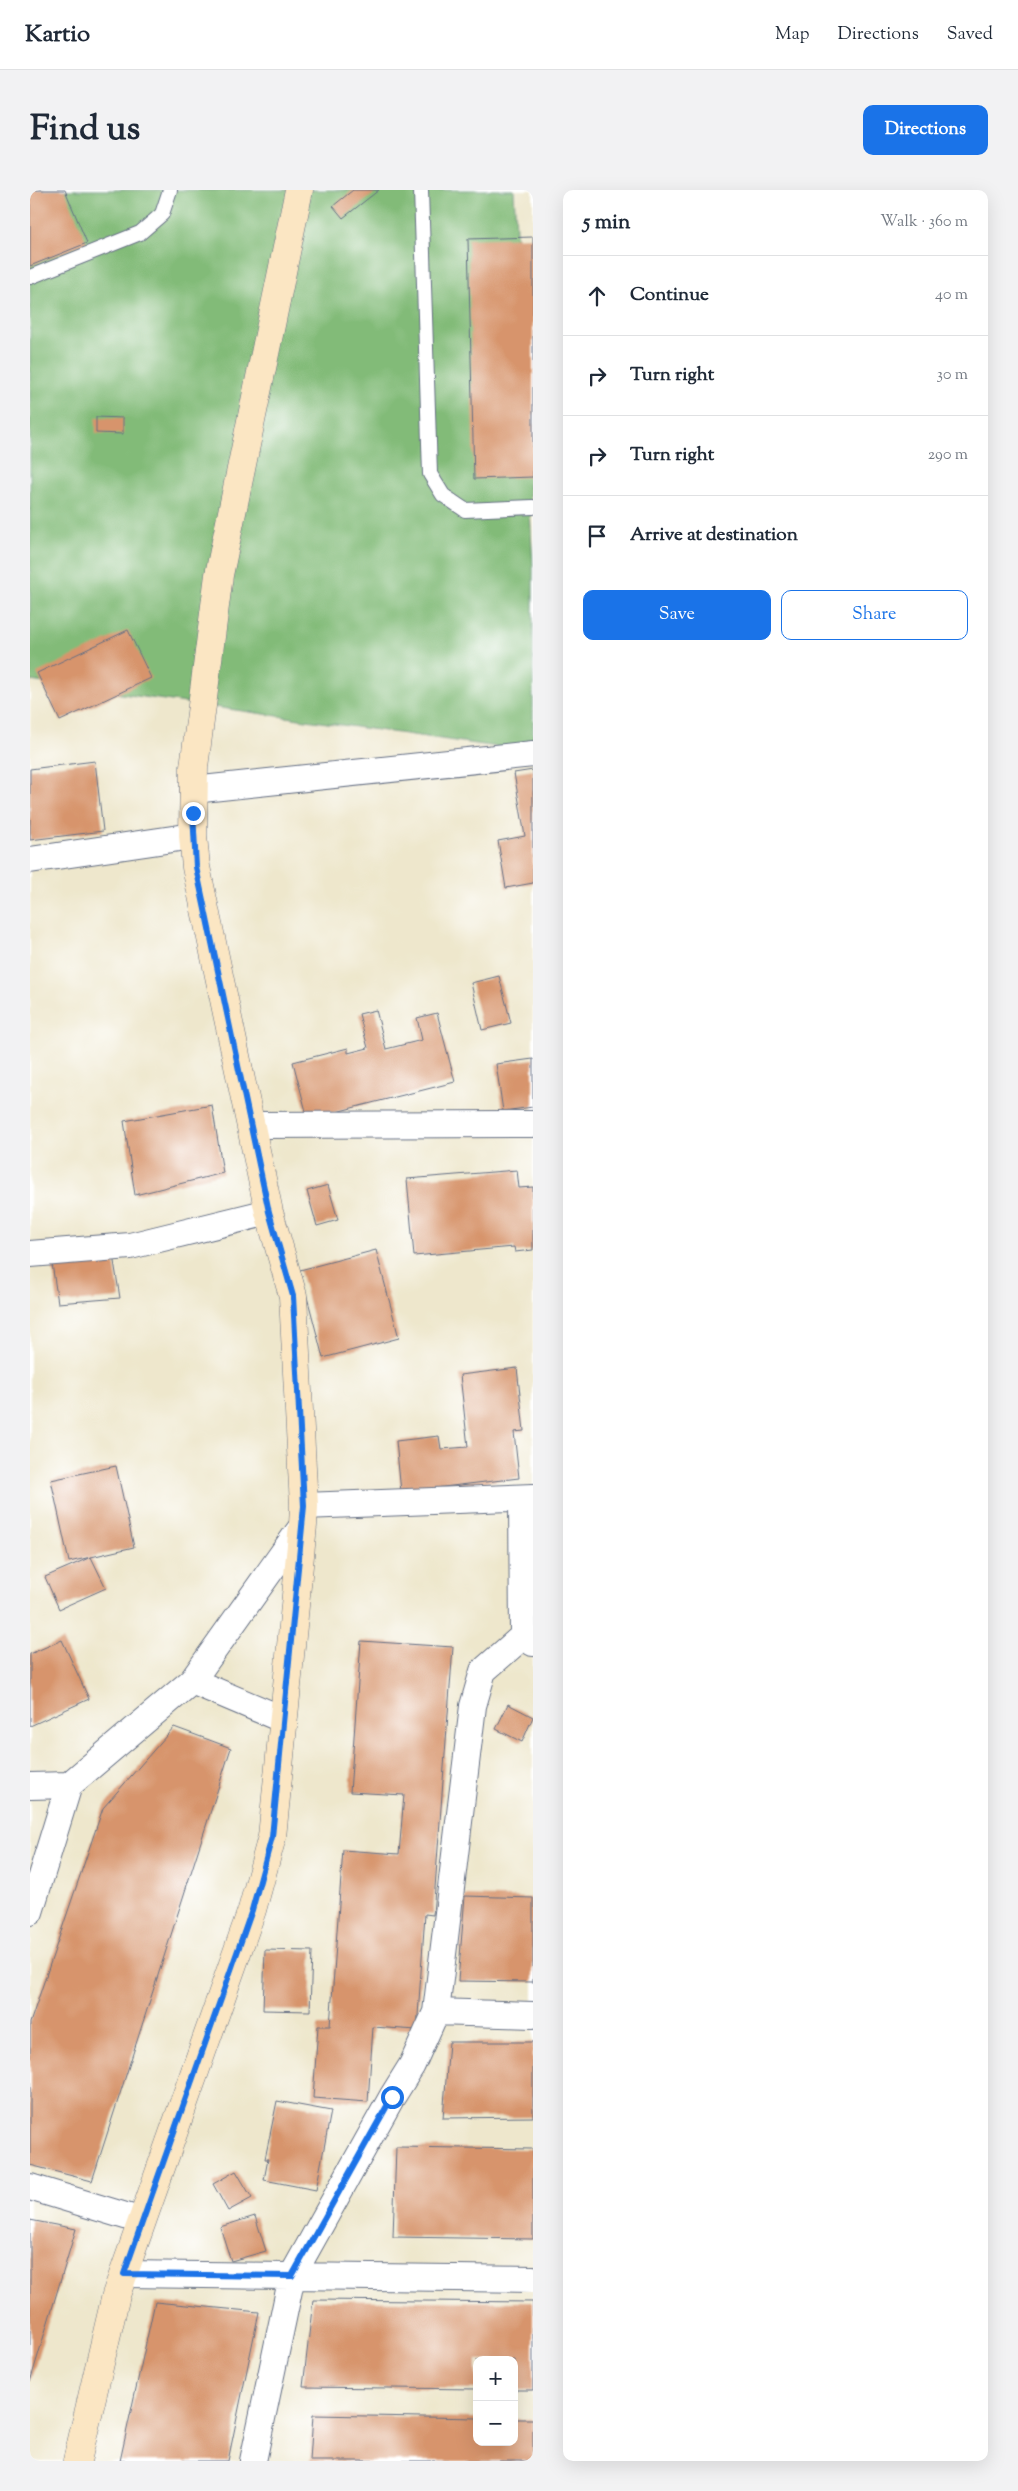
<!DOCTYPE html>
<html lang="en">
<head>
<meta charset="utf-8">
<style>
	:root { --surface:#fff; --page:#f2f2f3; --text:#1f2937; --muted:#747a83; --line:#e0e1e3; --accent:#1a73e8 }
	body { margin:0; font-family:"Sorts Mill Goudy",serif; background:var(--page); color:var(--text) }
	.controls { position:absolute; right:15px; bottom:15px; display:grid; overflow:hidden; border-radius:10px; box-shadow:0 5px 20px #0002 }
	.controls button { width:45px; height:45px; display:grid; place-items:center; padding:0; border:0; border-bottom:1px solid var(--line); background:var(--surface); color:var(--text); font:25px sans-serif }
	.stop { position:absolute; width:15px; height:15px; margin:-11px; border:4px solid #1a73e8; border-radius:50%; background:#fff }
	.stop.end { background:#1a73e8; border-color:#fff; box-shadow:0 1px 5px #0008 }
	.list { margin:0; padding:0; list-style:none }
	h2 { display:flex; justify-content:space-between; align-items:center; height:65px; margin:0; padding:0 20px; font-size:21px }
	h2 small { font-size:16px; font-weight:400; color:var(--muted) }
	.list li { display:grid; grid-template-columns:32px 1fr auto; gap:15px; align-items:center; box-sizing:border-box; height:80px; padding:0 20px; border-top:1px solid var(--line) }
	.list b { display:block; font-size:19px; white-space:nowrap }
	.list em { font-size:16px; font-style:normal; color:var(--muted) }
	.actions { display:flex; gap:10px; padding:15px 20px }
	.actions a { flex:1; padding:11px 0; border:1px solid var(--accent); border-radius:10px; text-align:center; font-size:18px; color:var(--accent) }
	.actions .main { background:var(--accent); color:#fff }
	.icon { flex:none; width:28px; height:28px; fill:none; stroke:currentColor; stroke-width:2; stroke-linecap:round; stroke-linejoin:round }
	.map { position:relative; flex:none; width:503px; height:2271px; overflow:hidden; border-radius:10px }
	header { display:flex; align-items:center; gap:30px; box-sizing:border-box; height:70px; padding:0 25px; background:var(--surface); border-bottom:1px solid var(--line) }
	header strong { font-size:24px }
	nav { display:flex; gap:28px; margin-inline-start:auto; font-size:18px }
	.intro { display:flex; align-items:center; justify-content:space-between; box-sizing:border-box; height:120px; padding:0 30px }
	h1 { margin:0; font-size:35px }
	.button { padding:12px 22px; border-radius:10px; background:var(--accent); color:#fff; font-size:18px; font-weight:700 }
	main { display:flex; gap:30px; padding:0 30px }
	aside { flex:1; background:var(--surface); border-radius:10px; box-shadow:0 5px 20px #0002 }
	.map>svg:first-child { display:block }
</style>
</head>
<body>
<header>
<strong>Kartio</strong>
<nav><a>Map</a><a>Directions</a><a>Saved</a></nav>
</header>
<div class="intro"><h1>Find us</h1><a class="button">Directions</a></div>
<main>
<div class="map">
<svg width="503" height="2271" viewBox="0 0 503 2271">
	<rect width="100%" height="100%" fill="#fff"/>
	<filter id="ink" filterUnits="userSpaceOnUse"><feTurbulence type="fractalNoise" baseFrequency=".02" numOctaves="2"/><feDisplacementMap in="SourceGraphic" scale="10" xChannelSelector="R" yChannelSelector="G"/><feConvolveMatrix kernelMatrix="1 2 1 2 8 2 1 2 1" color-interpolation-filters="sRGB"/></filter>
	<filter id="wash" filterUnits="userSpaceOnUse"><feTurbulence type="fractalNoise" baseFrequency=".0096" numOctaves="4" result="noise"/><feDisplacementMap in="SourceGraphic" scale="20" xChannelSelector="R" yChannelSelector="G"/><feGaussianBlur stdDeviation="1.12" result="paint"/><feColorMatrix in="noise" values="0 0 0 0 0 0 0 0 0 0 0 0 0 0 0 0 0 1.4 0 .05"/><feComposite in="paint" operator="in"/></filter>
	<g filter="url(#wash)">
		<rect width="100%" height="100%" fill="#eee7cc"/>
		<path fill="#82bb78" stroke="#4e756b" d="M0 0H484L503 379V562L0 491Z"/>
		<g id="blocks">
			<path fill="#d7946c" d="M0 0H35L57 53 0 76Z
				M323 0H349L313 28 303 16Z
				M503 47V287L444 289 438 49Z
				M66 227 93 228V244L66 243Z
				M98 440 121 488 30 531 7 483Z
				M65 571 73 641 0 650V579Z
				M503 580V693L476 698 468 651 495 646 484 583Z
				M469 786 481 833 452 840 441 793Z
				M346 820 356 859 392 850 387 828 407 823 425 892 278 929 263 872 318 858V863L338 858 329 824Z
				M503 869V917L473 921 466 874Z
				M182 915 193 983 105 1005 94 931Z
				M487 980 489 998 503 997V1060L485 1062 484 1057 384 1066 377 989Z
				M298 995 308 1030 287 1036 277 1001Z
				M82 1059 90 1108 28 1113 21 1067Z
				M346 1060 369 1148 293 1168 270 1080Z
				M487 1178 494 1241 484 1242 489 1288 371 1302 366 1251 409 1246 411 1259 438 1257 430 1185Z
				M86 1276 104 1357 61 1367 76 1398 29 1419 15 1387 61 1367 39 1372 21 1290Z
				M32 1450 59 1509 0 1536V1464Z
				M331 1451 423 1457 403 1725 395 1724 387 1840 343 1837 338 1912 283 1908 288 1836H300L313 1660 369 1664 374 1605 320 1602Z
				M478 1514 503 1527 492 1552 466 1539Z
				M144 1537 201 1558 62 1991 0 1975V1833L73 1618Z
				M435 1706 503 1708V1792L428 1791Z
				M235 1760 282 1761 280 1821 233 1820Z
				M419 1852H503V1927L413 1928Z
				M247 1911 301 1921 286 2000 234 1990 238 1969H235Z
				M366 1957 503 1959V2049L363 2047Z
				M206 1981 222 2008 198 2021 183 1994Z
				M225 2026 236 2061 201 2071 190 2037Z
				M0 2030 46 2039 0 2192Z
				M283 2110 503 2112V2200H484V2170H447V2199L273 2197Z
				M125 2112 229 2122 198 2271H90Z
				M283 2225 447 2228V2252H484V2229H503V2271H280Z"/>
		</g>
	</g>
	<g filter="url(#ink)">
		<use href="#blocks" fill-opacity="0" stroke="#656f84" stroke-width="1"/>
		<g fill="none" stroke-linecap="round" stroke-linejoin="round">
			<defs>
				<path id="lane" d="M391 0 400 284 413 305 435 320 503 317
					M0 87 110 43 132 24 140 0"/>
				<path id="street" d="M163 600 503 564
					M0 670 163 646
					M221 935 503 934
					M0 1064 100 1056 239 1022
					M492 1308 493 1446 503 1453
					M274 1316 503 1307
					M162 1491 254 1530
					M0 1596 39 1595 162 1491 273 1335
					M0 1722 39 1595
					M406 1822 503 1825
					M0 1997 112 2031
					M94 2084 503 2089
					M223 2271 262 2086 362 1907 382 1875 406 1822 443 1516 453 1481 493 1446"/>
				<path id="secondary" d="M47 2271 86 2105 222 1720 242 1647 273 1335 274 1316 263 1106 239 1022 166 677 163 646 164 577 189 385 269 0"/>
			</defs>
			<use href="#lane" stroke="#656f84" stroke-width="16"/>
			<use href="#street" stroke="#656f84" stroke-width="28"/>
			<use href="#secondary" stroke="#656f84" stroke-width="29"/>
			<use href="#lane" stroke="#fff" stroke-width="14"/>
			<use href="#street" stroke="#fff" stroke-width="26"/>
			<use href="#secondary" stroke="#fbe6c3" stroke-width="28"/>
		</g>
	</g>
	<g fill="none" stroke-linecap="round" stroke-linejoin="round" filter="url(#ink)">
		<path stroke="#1a73e8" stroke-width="6" d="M163 623 166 677 239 1022 263 1106 274 1316 242 1647 222 1720 94 2084 262 2086 362 1907"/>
	</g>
</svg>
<div class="controls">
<button>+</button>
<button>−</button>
</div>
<div class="stop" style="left:362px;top:1907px"></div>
<div class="stop end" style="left:163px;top:623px"></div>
</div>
<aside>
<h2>5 min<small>Walk · 360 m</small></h2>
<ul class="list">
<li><svg class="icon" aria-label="ahead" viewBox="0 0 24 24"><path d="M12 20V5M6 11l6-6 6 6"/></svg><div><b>Continue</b></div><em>40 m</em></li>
<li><svg class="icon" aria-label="right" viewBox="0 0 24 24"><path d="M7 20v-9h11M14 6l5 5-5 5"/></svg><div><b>Turn right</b></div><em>30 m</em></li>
<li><svg class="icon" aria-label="right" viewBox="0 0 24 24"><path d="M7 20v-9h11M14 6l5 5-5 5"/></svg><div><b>Turn right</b></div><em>290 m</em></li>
<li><svg class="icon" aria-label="arrive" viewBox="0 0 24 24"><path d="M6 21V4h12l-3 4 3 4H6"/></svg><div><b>Arrive at destination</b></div></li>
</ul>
<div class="actions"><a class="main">Save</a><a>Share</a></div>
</aside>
</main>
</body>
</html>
